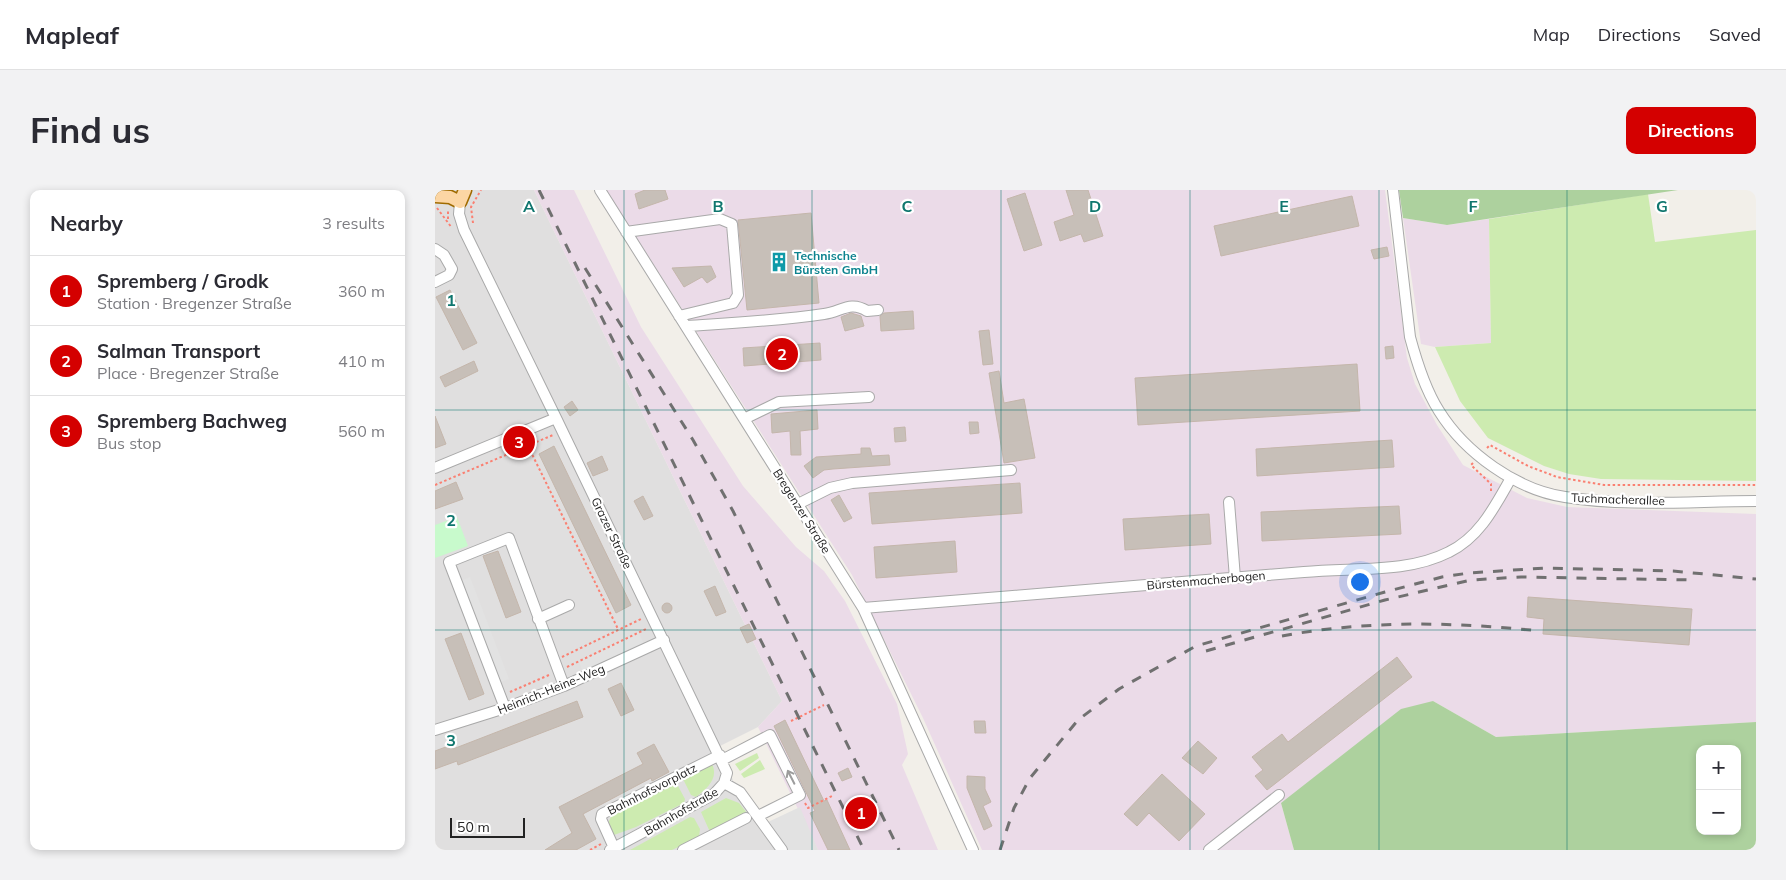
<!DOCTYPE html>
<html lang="en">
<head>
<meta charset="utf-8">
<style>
	:root { --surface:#fff; --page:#f2f2f3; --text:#2b2b33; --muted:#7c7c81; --line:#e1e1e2; --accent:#d40000 }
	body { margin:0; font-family:Mulish,sans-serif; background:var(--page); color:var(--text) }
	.controls { position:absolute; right:15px; bottom:15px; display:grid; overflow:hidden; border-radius:10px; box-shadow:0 2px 8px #0003 }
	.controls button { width:45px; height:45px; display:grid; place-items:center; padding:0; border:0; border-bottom:1px solid var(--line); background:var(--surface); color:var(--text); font:25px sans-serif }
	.scale { position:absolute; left:15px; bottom:12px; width:75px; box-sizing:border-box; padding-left:5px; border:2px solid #222; border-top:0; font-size:14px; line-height:18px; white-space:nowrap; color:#222; -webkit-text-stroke:4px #fff; paint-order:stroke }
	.you { position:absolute; left:924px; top:391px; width:18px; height:18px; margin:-12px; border:4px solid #fff; border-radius:50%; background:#1a73e8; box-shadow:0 0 0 8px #1a73e833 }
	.badge { display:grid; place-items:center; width:32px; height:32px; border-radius:50%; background:var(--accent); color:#fff; font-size:16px; font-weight:700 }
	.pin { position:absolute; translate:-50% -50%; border:2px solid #fff; box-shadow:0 1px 5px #0006 }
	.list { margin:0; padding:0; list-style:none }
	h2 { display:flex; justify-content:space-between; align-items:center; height:65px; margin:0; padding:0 20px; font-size:21px }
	h2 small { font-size:16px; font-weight:400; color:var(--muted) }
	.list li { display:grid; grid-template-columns:32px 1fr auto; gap:15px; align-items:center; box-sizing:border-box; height:70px; padding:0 20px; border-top:1px solid var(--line) }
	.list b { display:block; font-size:19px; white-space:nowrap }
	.list p { margin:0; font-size:16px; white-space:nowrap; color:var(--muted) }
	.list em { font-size:16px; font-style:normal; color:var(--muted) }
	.map { position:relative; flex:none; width:1321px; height:660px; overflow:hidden; border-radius:10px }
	header { display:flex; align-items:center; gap:30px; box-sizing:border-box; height:70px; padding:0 25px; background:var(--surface); border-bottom:1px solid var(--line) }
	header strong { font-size:24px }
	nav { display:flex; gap:28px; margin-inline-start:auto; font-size:18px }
	.intro { display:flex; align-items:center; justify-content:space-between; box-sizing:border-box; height:120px; padding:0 30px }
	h1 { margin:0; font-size:35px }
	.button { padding:12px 22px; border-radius:10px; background:var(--accent); color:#fff; font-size:18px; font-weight:700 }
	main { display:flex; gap:30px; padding:0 30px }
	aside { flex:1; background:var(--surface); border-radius:10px; box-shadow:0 2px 8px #0003 }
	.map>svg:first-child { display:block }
</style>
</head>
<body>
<header>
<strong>Mapleaf</strong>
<nav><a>Map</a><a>Directions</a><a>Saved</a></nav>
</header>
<div class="intro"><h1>Find us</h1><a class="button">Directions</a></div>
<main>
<aside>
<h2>Nearby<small>3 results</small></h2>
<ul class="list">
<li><span class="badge">1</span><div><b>Spremberg / Grodk</b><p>Station · Bregenzer Straße</p></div><em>360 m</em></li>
<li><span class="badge">2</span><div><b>Salman Transport</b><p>Place · Bregenzer Straße</p></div><em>410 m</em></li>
<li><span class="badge">3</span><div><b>Spremberg Bachweg</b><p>Bus stop</p></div><em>560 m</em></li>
</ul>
</aside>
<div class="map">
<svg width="1321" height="660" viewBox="0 0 1321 660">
	<rect width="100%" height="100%" fill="#f2efe9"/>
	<path fill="#e0dfdf" d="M0 0H99L347 511 323 537 285 556 306 612 340 660H0Z"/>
	<path fill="#ebdbe8" d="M99 0H139L206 137 308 296 361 357 389 381 410 411 462 514 473 564 467 575 503 660H383L323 537 347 511Z
		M171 0H950L972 168 980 194 1002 235 1028 275 1092 308 1132 317 1321 324V532L1061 547 998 511 846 613 859 660H547L488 528 417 385Z
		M968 28 1012 35 1054 29 1056 153 1000 157 986 154Z"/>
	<path fill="#cdebb0" d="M1213 4 1220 52 1321 40V291L1166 289 1134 284 1109 276 1053 248 1025 211 1000 157 1056 153 1054 29Z
		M322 563 324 568 305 581 300 574Z
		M325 570 330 579 309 588 306 584Z
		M277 574C284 588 272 599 261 607L256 605 248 589Z
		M238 594 243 596 250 609 249 613 201 637 179 645 173 633 177 625Z
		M291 608 304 613 312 623 275 642 266 622Z
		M255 627 259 628 265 639 264 647 237 660H195Z"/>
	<path fill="#add19e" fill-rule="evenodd" d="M964 0H1243L1012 35 968 28Z
		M998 511 1061 547 1321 532V660H859L846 613 966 519ZM1265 559H1302V641H1265Z"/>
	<path fill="#c8facc" d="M22 327 33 356 0 368V335Z"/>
	<path fill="#e2e2e2" d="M35 387 74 489 61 494 21 393Z
		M203 442 211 458 150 487 144 472Z
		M365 617 383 660H353L333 632Z"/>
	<path fill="#c7bfb8" stroke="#c4b6ab" d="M210 0H230L233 9 204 19 200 4Z
		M631 0H653L668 46 649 52 646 44 625 51 619 32 639 25Z
		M590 3 607 55 589 61 572 9Z
		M917 6 924 36 786 66 779 36Z
		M376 23 384 113 312 120 303 30Z
		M952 57 954 66 939 69 936 60Z
		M276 76 281 87 272 93 267 87 249 97 237 78Z
		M15 100 42 153 28 160 1 107Z
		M478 121 479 139 446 141 445 126 449 123Z
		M416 123 426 126 429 136 410 141 406 127Z
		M554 140 558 174 548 175 544 141Z
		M385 153 386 170 309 176 308 158Z
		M958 156 959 168 951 169 950 157Z
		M39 171 43 181 10 197 5 187Z
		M922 174 925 221 703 235 700 188Z
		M564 181 569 213 589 209 600 268 569 273 554 183Z
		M137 211 143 220 135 226 129 217Z
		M382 220 383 239 365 241 366 265H356L355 241 337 243 336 224Z
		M0 226 11 254 0 258Z
		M534 232H543L544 243 535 244Z
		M470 237 471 251 460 252 459 238Z
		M957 250 959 277 822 286 821 259Z
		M119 256 196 415 181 423 104 264Z
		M426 258H435L437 266 454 265 455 275 398 279 389 280 378 288 369 276 381 267 426 264Z
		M167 266 173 280 158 286 152 273Z
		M21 292 28 309 0 319V301Z
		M585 293 587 323 437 334 434 303Z
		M404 305 417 328 409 332 396 310Z
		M208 306 218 326 209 330 199 311Z
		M964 316 966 344 827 351 826 322Z
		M774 324 776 354 690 360 688 329Z
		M520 351 522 382 441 388 439 357Z
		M63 361 86 422 71 428 48 366Z
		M280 396 291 422 281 426 269 401Z
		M1093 407 1257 419 1254 455 1108 444 1109 429 1092 427Z
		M227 418a5 5 0 1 1 10 0a5 5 0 1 1-10 0Z
		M314 434 321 449 312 453 305 438Z
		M26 443 49 504 34 510 10 449Z
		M962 467 977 487 832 600 820 586 828 580 817 567 847 544 853 552Z
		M186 493 199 520 186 526 173 499Z
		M142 511 148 527 23 575 22 571 0 579V561L16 555 18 559Z
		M350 530 389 611 392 610 415 660H393L375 623 380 621 339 536Z
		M539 531H550L551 543H540Z
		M763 551 782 568 768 584 747 568Z
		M219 554 234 582 217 591 216 588 148 624 161 649 141 660H110L137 643 124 617 208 574 202 563Z
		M413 578 417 587 407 591 403 583Z
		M727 584 770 624 744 651 714 623 702 636 689 624Z
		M532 586 550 587V599L556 612 548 616 557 636 549 640 532 598Z"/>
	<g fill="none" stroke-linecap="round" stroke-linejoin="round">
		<defs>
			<path id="minor" d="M165 0 428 418 538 660
				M958 0 975 147C982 173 990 199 1004 221 1030 263 1082 300 1130 307 1192 317 1258 311 1321 311
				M25 12 24 24 29 40 121 228 292 583 289 593 279 604 175 660
				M191 42 285 29 297 34 303 105 298 113 244 126
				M0 59 9 65 17 79 14 85 0 92
				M251 136C296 133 343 131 389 124 406 122 415 110 432 121L443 120
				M309 229 344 212 434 207
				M0 278 121 228
				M794 312 800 388
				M363 314 395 298 417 293 576 280
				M428 418C575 406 722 395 869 382 917 377 971 384 1014 362 1045 347 1060 316 1076 288
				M103 429 134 415
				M70 518 14 372 74 348 129 496
				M0 540 70 518 129 496 229 450
				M287 570 335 545 365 605 323 626
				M289 593 305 602 347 660
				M180 660 166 629 167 624 285 565
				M248 660 311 628
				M774 660 844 605"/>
			<path id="major" d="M0 6 15 7 25 12 30 0"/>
		</defs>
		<use href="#minor" stroke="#a9a9a9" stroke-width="12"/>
		<use href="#major" stroke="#a06b00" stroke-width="15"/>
		<path stroke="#fa8072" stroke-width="2" stroke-dasharray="2.5 2.5" stroke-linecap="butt" d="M2 18 17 38
			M13 29V19
			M38 33 36 17 46 0
			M93 256 183 439
			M1052 258 1055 255 1093 276 1122 287 1169 295H1321
			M1038 273 1036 275 1056 294V302
			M0 295 118 245
			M127 467 206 429
			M132 477 211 439
			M75 502 114 485
			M356 531 389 515
			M370 613 373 618 399 605
			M155 660 166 654"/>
		<use href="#minor" stroke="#fff" stroke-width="10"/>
		<use href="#major" stroke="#fcd6a4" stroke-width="12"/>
		<path stroke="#707070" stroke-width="3" stroke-dasharray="10 10" stroke-linecap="butt" d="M104 0 429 660
			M150 78 258 250 298 321 464 660
			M847 446C933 430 1018 432 1105 441
			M771 461 950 410 1036 390 1086 387 1259 390
			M565 660 579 618 595 588 643 530 684 499 761 456 950 402 1007 387 1034 383 1110 378 1238 381 1321 389"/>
	</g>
	<defs><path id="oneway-shaft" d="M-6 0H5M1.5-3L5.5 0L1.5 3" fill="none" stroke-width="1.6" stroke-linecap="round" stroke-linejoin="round" transform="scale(1.25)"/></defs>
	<use stroke="#9c9c9c" href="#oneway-shaft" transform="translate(356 587) rotate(-117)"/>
	<path fill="none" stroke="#0f766e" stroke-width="1" stroke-opacity="0.55" d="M189 0V660M377 0V660M566 0V660M755 0V660M944 0V660M1132 0V660M0 220H1321M0 440H1321"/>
	<defs>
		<symbol id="building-bare" viewBox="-9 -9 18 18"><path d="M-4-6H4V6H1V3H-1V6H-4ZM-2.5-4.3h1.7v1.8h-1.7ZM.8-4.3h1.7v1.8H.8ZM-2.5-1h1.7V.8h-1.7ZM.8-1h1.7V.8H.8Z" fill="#0f9aa8" stroke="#fff" stroke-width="2.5" paint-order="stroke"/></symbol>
	</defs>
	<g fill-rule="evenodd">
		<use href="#building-bare" x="330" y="58" width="28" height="28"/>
	</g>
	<g text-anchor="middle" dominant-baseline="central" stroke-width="4.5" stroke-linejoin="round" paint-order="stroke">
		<g font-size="12" font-weight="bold" fill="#0d838f" stroke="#fff" text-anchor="start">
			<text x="359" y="65">Technische<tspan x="359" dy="14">Bürsten GmbH</tspan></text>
		</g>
		<g font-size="12" fill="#222" stroke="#fff">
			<text transform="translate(1183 309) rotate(2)">Tuchmacherallee</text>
			<text transform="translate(367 321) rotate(58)">Bregenzer Straße</text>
			<text transform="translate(177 343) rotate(64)">Grazer Straße</text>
			<text transform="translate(771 390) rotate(-5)">Bürstenmacherbogen</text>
			<text transform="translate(116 499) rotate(-22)">Heinrich-Heine-Weg</text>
			<text transform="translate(217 599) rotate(-27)">Bahnhofsvorplatz</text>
			<text transform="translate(246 621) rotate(-30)">Bahnhofstraße</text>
		</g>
	</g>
	<g font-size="16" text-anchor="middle" font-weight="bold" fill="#0f766e" stroke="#fff" stroke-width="4.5" stroke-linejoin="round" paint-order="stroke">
		<text x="94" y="22">A</text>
		<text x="283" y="22">B</text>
		<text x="472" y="22">C</text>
		<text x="660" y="22">D</text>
		<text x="849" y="22">E</text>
		<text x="1038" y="22">F</text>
		<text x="1227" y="22">G</text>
		<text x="16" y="116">1</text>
		<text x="16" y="336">2</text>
		<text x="16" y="556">3</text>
	</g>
</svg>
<div class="controls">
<button>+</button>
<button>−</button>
</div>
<div class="scale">50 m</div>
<div class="you"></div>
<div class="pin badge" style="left:426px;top:623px">1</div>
<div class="pin badge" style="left:347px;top:164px">2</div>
<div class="pin badge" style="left:84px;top:252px">3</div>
</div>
</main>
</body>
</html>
